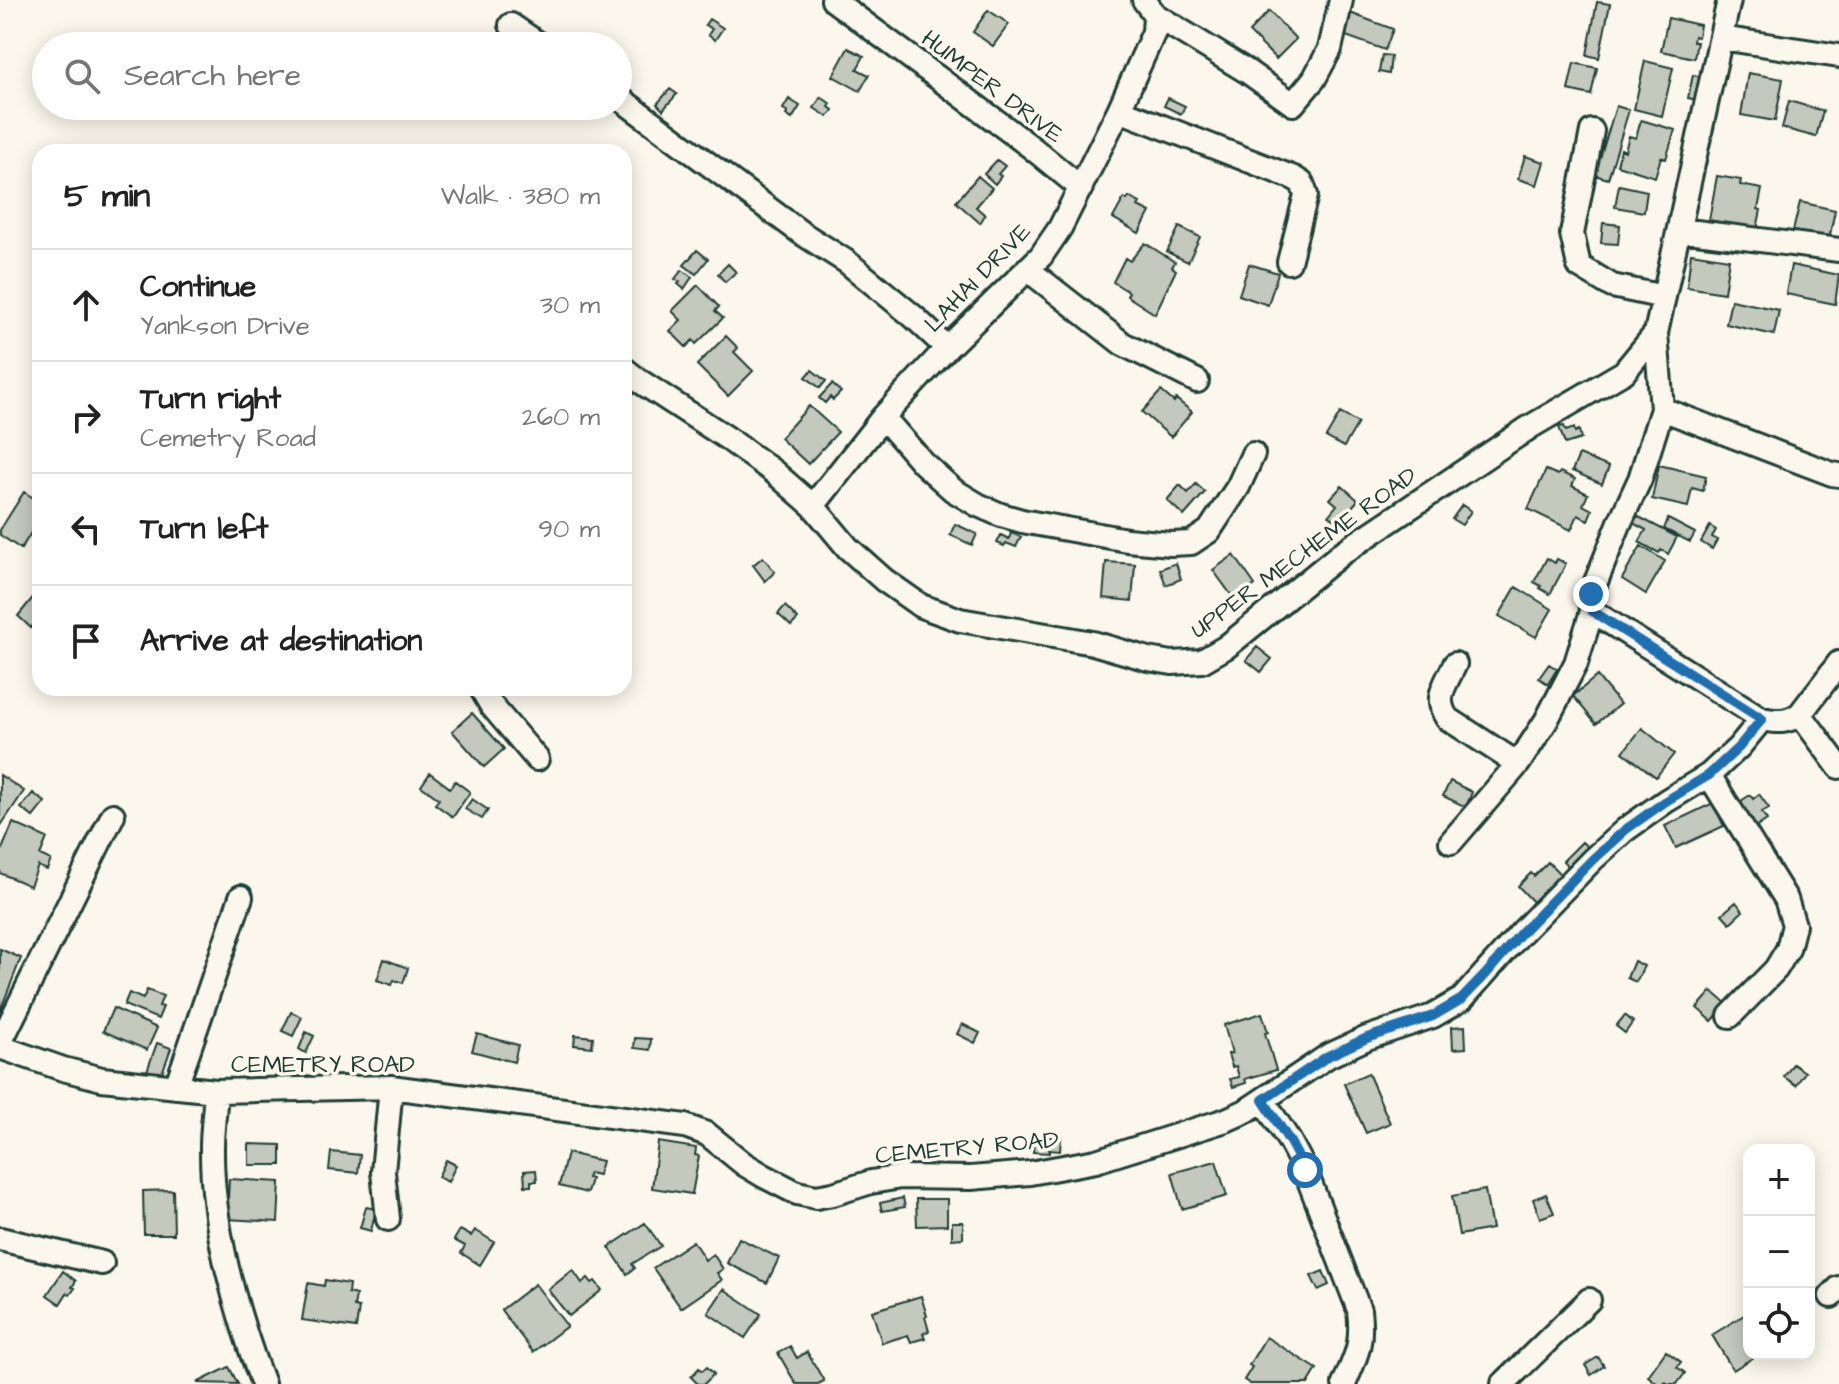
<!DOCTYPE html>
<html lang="en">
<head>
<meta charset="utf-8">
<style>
	:root { --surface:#fff; --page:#f2f2f2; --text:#222; --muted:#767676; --line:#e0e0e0 }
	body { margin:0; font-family:"Architects Daughter",sans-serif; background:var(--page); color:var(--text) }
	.controls { position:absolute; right:24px; bottom:24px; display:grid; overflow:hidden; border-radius:16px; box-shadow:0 4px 20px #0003 }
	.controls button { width:72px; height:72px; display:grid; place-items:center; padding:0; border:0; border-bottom:2px solid var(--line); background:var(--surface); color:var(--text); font:40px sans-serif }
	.stop { position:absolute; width:24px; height:24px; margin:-18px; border:6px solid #1f6fb2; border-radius:50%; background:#fff }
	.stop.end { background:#1f6fb2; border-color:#fff; box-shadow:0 2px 8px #0008 }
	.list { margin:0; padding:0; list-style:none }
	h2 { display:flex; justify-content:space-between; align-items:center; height:104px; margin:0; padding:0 32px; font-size:34px }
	h2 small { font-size:26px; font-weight:400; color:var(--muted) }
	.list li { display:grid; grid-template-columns:52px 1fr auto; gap:24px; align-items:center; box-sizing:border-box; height:112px; padding:0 32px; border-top:2px solid var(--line) }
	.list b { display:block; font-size:30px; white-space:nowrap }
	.list p { margin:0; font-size:26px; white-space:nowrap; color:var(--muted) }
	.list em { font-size:26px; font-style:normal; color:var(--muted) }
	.icon { flex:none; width:44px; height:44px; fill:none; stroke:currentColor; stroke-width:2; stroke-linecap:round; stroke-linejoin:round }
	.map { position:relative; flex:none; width:1839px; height:1384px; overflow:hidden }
	.search { position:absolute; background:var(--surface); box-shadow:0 4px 20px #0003; left:32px; top:32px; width:600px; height:88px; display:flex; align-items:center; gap:20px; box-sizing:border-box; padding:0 28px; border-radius:44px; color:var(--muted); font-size:30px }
	.panel { position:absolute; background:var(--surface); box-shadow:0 4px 20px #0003; left:32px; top:144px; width:600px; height:552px; border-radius:24px }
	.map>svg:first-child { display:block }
</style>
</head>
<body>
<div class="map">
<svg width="1839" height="1384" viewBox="0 0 1839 1384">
	<rect width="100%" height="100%" fill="#fbf7ec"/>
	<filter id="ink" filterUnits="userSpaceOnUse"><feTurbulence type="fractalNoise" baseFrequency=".0125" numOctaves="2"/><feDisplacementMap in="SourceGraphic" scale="16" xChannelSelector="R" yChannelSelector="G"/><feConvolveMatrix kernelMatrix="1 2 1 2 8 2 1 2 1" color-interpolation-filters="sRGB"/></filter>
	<g filter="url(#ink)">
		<path fill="#c4c9be" stroke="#1f3d34" stroke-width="2" d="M1597 2 1610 4 1599 58 1587 55Z
			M988 10 1009 24 993 46 973 32Z
			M1269 11 1296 39 1276 59 1249 32Z
			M1350 13 1393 29 1385 50 1343 35Z
			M1668 18 1700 25 1698 37 1694 36 1693 42H1697L1694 58 1661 51Z
			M709 19 723 28 715 40 708 35 712 29 705 25Z
			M848 48 864 56 857 69 869 75 860 91 833 76Z
			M1382 55 1391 56 1389 74 1379 72Z
			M1645 61 1673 68 1662 116 1634 109Z
			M1574 63 1597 68 1591 95 1568 90Z
			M1748 73 1783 79 1775 121 1741 115Z
			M1693 75 1705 78 1700 101 1688 98Z
			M670 89 677 94 663 110 657 104Z
			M821 97 831 104 829 107 833 110 828 117 814 108Z
			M1168 98 1185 106 1181 114 1164 106Z
			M789 99 800 106 792 119 786 115 788 112 783 109Z
			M1789 101 1823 111 1816 137 1782 128Z
			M1616 106 1629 110 1608 179 1595 175Z
			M1641 120 1675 130 1666 159 1661 157 1655 177 1617 165 1621 149 1625 151 1629 136 1636 138Z
			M1525 156 1544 162 1537 185 1518 179Z
			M997 160 1005 166 998 174 1001 176 995 184 984 174Z
			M978 176 992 188 976 207 985 215 980 223 956 202Z
			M1717 176 1741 180 1740 185 1762 189 1758 209 1761 210 1757 229 1709 220Z
			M1619 185 1647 191 1644 212 1615 207Z
			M1129 197 1140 203 1138 206 1150 212 1139 233 1113 218 1124 198 1127 200Z
			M1800 202 1835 210 1829 240 1793 231Z
			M1603 223 1620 225 1618 244 1601 243Z
			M1179 227 1200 237 1188 262 1167 252Z
			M1145 243 1175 262 1172 267 1176 270 1155 314 1127 296 1129 292 1113 282 1125 258 1130 261Z
			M697 250 708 259 696 274 684 265Z
			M1691 253 1729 259 1724 293 1687 287Z
			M728 264 736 272 725 282 718 274Z
			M1249 264 1278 273 1268 305 1239 295Z
			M1791 265 1839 275 1835 304 1786 294Z
			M682 270 692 277 684 289 678 284 680 282 675 279Z
			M698 285 719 307 715 311 723 318 696 344 693 340 686 347 670 331 681 320 672 311Z
			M1731 300 1779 310 1774 335 1726 324Z
			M726 336 738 348 734 352 753 371 728 396 697 365Z
			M812 370 826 381 820 388 806 377Z
			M832 384 841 392 833 400 830 397 825 403 819 398Z
			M1161 391 1174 402 1176 399 1192 412 1171 437 1142 412Z
			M809 406 838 432 808 464 780 438Z
			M1340 413 1358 423 1344 447 1326 437Z
			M1564 426 1566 431 1574 428 1575 432 1579 430 1581 439 1565 444 1559 427Z
			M1579 455 1609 467 1602 484 1572 471Z
			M1659 465 1706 476 1703 491 1692 488 1688 507 1652 499Z
			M1546 470 1558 475 1560 472 1575 479 1572 486 1588 494 1583 505 1592 510 1588 520 1578 515 1571 530 1528 509Z
			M1196 484 1205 492 1184 516 1167 500 1180 485 1188 493Z
			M1342 486 1358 500 1338 523 1329 515 1337 505 1330 499Z
			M24 492 40 502V518L21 549 0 535V530Z
			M1462 505 1471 511 1462 525 1452 519Z
			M1637 516 1677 537 1668 554 1661 550 1659 553 1639 542 1646 530 1633 523Z
			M1668 519 1695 533 1690 542 1664 529Z
			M955 524 977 534 972 545 950 535Z
			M1710 526 1716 530 1712 537 1717 540 1712 549 1701 542Z
			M1011 533 1021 537 1016 547 1006 543 1004 546 997 543 1001 535 1009 539Z
			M1641 546 1665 561 1646 594 1622 579Z
			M1234 555 1255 585 1235 600 1213 570Z
			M763 557 775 572 765 581 753 565Z
			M1547 558 1555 563 1557 559 1566 564 1550 594 1540 588 1541 586 1534 582Z
			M1106 562 1135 564 1132 601 1103 598Z
			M1176 563 1181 579 1166 585 1160 569Z
			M1516 587 1552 609 1536 637 1499 616Z
			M35 595 40 600V618L31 628 18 616Z
			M785 606 798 619 791 626 778 614Z
			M1257 647 1272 659 1261 672 1246 660Z
			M1549 664 1557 669 1548 684 1539 678Z
			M1597 676 1620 704 1596 724 1573 696Z
			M472 713 504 749 484 767 452 731Z
			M1642 728 1674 754 1656 777 1623 752Z
			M430 773 450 788 455 781 470 792 453 817 435 804 439 799 421 786Z
			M0 775 24 791 0 827Z
			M1450 781 1472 792 1466 807 1443 796Z
			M33 793 45 802 33 817 21 808Z
			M1759 794 1769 808 1762 812 1767 820 1755 828 1738 803 1750 795 1753 799Z
			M472 799 488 810 482 819 465 809Z
			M1713 803 1724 826 1676 848 1665 826Z
			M13 823 47 838 40 855 51 860 47 870 38 866 30 886 0 873V854Z
			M1582 842 1592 851 1573 871 1563 861Z
			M1548 862 1565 879 1537 906 1518 886 1531 873 1534 876Z
			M1736 902 1743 911 1730 923 1722 914Z
			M0 949 21 958 0 1011Z
			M384 959 408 968 403 983 394 980 392 985 377 980Z
			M1634 961 1644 966 1636 982 1627 978Z
			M147 990 163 996 159 1006 163 1007 158 1019 124 1005 129 993 143 999Z
			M1712 991 1727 1004 1712 1021 1697 1008Z
			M113 1008 157 1028 147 1050 103 1031Z
			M291 1012 302 1017 293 1036 282 1031Z
			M1262 1013 1268 1032 1265 1033 1276 1070 1245 1079 1246 1083 1233 1087 1230 1079 1239 1077 1236 1066 1232 1067 1228 1054 1232 1053 1224 1025Z
			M1625 1015 1633 1022 1625 1033 1616 1026Z
			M962 1024 980 1033 975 1043 957 1034Z
			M1465 1026 1466 1048 1453 1049 1452 1027Z
			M306 1032 314 1036 306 1053 299 1049Z
			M477 1034 518 1045 514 1062 472 1051Z
			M575 1035 593 1037 592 1047 574 1045Z
			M635 1038 651 1039 650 1050 634 1048Z
			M157 1043 171 1048 161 1076 147 1071Z
			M1793 1064 1805 1072 1796 1085 1784 1077Z
			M1368 1073 1390 1123 1366 1133 1344 1084Z
			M1034 1136 1061 1138 1060 1151 1049 1150V1153L1033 1152Z
			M658 1142 696 1148 695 1155 699 1156 692 1194 652 1188Z
			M249 1144 281 1145V1165H249Z
			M331 1152 360 1155 358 1173 329 1170Z
			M567 1153 602 1161 598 1175 589 1173 587 1178 591 1179 587 1193 559 1186Z
			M446 1160 456 1165 448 1182 438 1177Z
			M1216 1161 1227 1196 1182 1209 1172 1173Z
			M536 1170 537 1181H531V1186H525L524 1171Z
			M229 1179 280 1182 278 1222 227 1219Z
			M173 1190 174 1234H144L143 1191Z
			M1485 1190 1492 1229 1459 1235 1452 1196Z
			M1546 1194 1554 1213 1540 1218 1533 1199Z
			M903 1198 905 1207 882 1211 880 1203Z
			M916 1199H947V1225L917 1226Z
			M366 1207 376 1209 371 1231 360 1228Z
			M952 1222H963V1238L952 1239Z
			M645 1223 661 1246 632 1264 635 1268 627 1274 609 1247Z
			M460 1230 471 1236 475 1230 494 1242 480 1265 461 1253 465 1246 454 1240Z
			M739 1238 779 1258 767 1283 727 1263Z
			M693 1241 705 1260 713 1254 723 1269 717 1273 722 1280 681 1308 653 1268Z
			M573 1270 582 1283 588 1278 592 1283 595 1281 602 1290 569 1316 548 1290Z
			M63 1271 76 1281 72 1287 75 1288 70 1295 67 1293 60 1304 47 1295Z
			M1323 1271 1329 1285 1318 1290 1311 1276Z
			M325 1280 349 1284 348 1293 356 1295 354 1307 359 1308 356 1328 302 1320 308 1283 324 1286Z
			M535 1284 567 1326 533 1352 501 1310Z
			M724 1289 761 1314 745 1338 708 1313Z
			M921 1296 927 1316 925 1317 929 1331 923 1333 925 1338 911 1342 908 1335 882 1343 872 1311Z
			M1749 1312V1354H1759L1733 1370 1712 1335Z
			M1266 1337 1317 1369 1308 1384H1250L1244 1380 1252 1367 1249 1365Z
			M790 1346 797 1358 807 1352 824 1381 818 1384H796L778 1353Z
			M1666 1351 1681 1362 1677 1367 1685 1373 1677 1384H1669L1665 1382 1664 1384H1658L1648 1376Z
			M1598 1357 1604 1366 1591 1375 1585 1365Z
			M229 1367 238 1384 197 1383Z
			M707 1367 714 1374 704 1384H698L691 1377 699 1368 702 1371Z"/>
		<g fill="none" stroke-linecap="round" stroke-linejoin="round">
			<defs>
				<path id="minor" d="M833 0 1031 147 1081 188
					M1144 0 1155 15 1248 72 1293 104 1314 79 1330 49 1341 0
					M511 25 542 46
					M1721 38 1839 56
					M618 97 800 232 847 262 914 317 947 348
					M1119 110 1294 178 1302 183 1306 195 1289 262
					M1592 131 1572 234 1579 266 1612 286 1664 297
					M1680 230 1839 250
					M1027 269 1123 344 1197 381
					M624 369 638 380 727 438 774 472 813 506 848 548 884 580 921 606 960 620 1093 643 1148 659 1172 663 1202 661 1226 647 1342 553 1530 427 1624 372 1656 333 1729 0
					M1662 409 1832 474 1839 475
					M883 417 923 463 953 490 978 505 1001 515 1022 521 1127 540 1171 544 1191 543 1209 531 1238 487 1253 454
					M813 506 883 417 947 348 1041 256 1060 228 1119 110 1154 32 1155 15
					M1592 611 1762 719
					M1455 664C1446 684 1433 698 1447 718L1518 764
					M481 688 491 705 537 759
					M1800 714 1839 767
					M1709 775 1786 899 1794 925 1788 949 1776 969 1730 1016
					M1451 842 1518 764 1546 721 1576 663 1592 611 1591 594 1620 522 1640 479 1662 409 1656 333
					M0 1043 113 815
					M0 1047 63 1069 102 1079 216 1091 391 1087 685 1126 707 1134 744 1164 764 1176 797 1193 816 1197 833 1194 871 1182 901 1177 971 1178 1030 1173 1096 1161 1226 1120 1246 1111 1328 1056 1367 1038 1433 1016 1462 999 1520 934 1592 860 1625 830 1666 801 1709 775 1739 747 1762 719C1777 722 1787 723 1800 714L1839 663
					M176 1087 241 897
					M216 1091C215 1110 212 1129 212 1147 211 1224 236 1313 263 1384
					M1263 1100 1290 1142 1305 1170 1359 1310C1363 1344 1357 1354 1344 1384
					M388 1219 383 1172 391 1087
					M0 1239 102 1263
					M1831 1296 1839 1288
					M1503 1384 1589 1300"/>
			</defs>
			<use href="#minor" stroke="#1f3d34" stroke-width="28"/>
			<use href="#minor" stroke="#fbf7ec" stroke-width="22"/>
		</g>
	</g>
	<g fill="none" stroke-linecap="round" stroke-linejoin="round" filter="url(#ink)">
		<path stroke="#1f6fb2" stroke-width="10" d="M1305 1170 1290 1142 1263 1100 1328 1056 1367 1038 1433 1016 1462 999 1486 974 1520 934 1592 860 1625 830 1666 801 1709 775 1739 747 1762 719 1592 611 1591 594"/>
	</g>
	<g text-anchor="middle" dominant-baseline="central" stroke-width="7" stroke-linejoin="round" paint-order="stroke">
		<g font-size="24" fill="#1f3d34" stroke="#fbf7ec">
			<text transform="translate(992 87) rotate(37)">HUMPER DRIVE</text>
			<text transform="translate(978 278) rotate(-46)">LAHAI DRIVE</text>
			<text transform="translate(1304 553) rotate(-36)">UPPER MECHEME ROAD</text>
			<text x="323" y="1065">CEMETRY ROAD</text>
			<text transform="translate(967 1148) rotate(-5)">CEMETRY ROAD</text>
		</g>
	</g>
</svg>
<div class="controls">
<button>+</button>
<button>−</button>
<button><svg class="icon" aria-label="locate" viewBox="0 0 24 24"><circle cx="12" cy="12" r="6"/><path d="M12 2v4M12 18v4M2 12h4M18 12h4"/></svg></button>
</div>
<div class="stop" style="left:1305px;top:1170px"></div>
<div class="stop end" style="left:1591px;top:594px"></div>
<div class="search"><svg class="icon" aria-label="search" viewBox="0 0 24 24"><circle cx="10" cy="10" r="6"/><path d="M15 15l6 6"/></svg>Search here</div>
<section class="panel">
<h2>5 min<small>Walk · 380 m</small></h2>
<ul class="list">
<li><svg class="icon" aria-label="ahead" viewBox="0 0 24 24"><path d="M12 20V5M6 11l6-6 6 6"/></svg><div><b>Continue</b><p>Yankson Drive</p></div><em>30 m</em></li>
<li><svg class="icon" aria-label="right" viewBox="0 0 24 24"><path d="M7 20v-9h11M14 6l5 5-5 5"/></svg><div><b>Turn right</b><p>Cemetry Road</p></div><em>260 m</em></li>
<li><svg class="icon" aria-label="left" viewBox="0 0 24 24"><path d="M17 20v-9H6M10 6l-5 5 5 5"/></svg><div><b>Turn left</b></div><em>90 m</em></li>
<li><svg class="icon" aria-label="arrive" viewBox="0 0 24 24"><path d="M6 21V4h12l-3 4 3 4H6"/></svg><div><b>Arrive at destination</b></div></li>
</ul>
</section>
</div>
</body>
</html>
